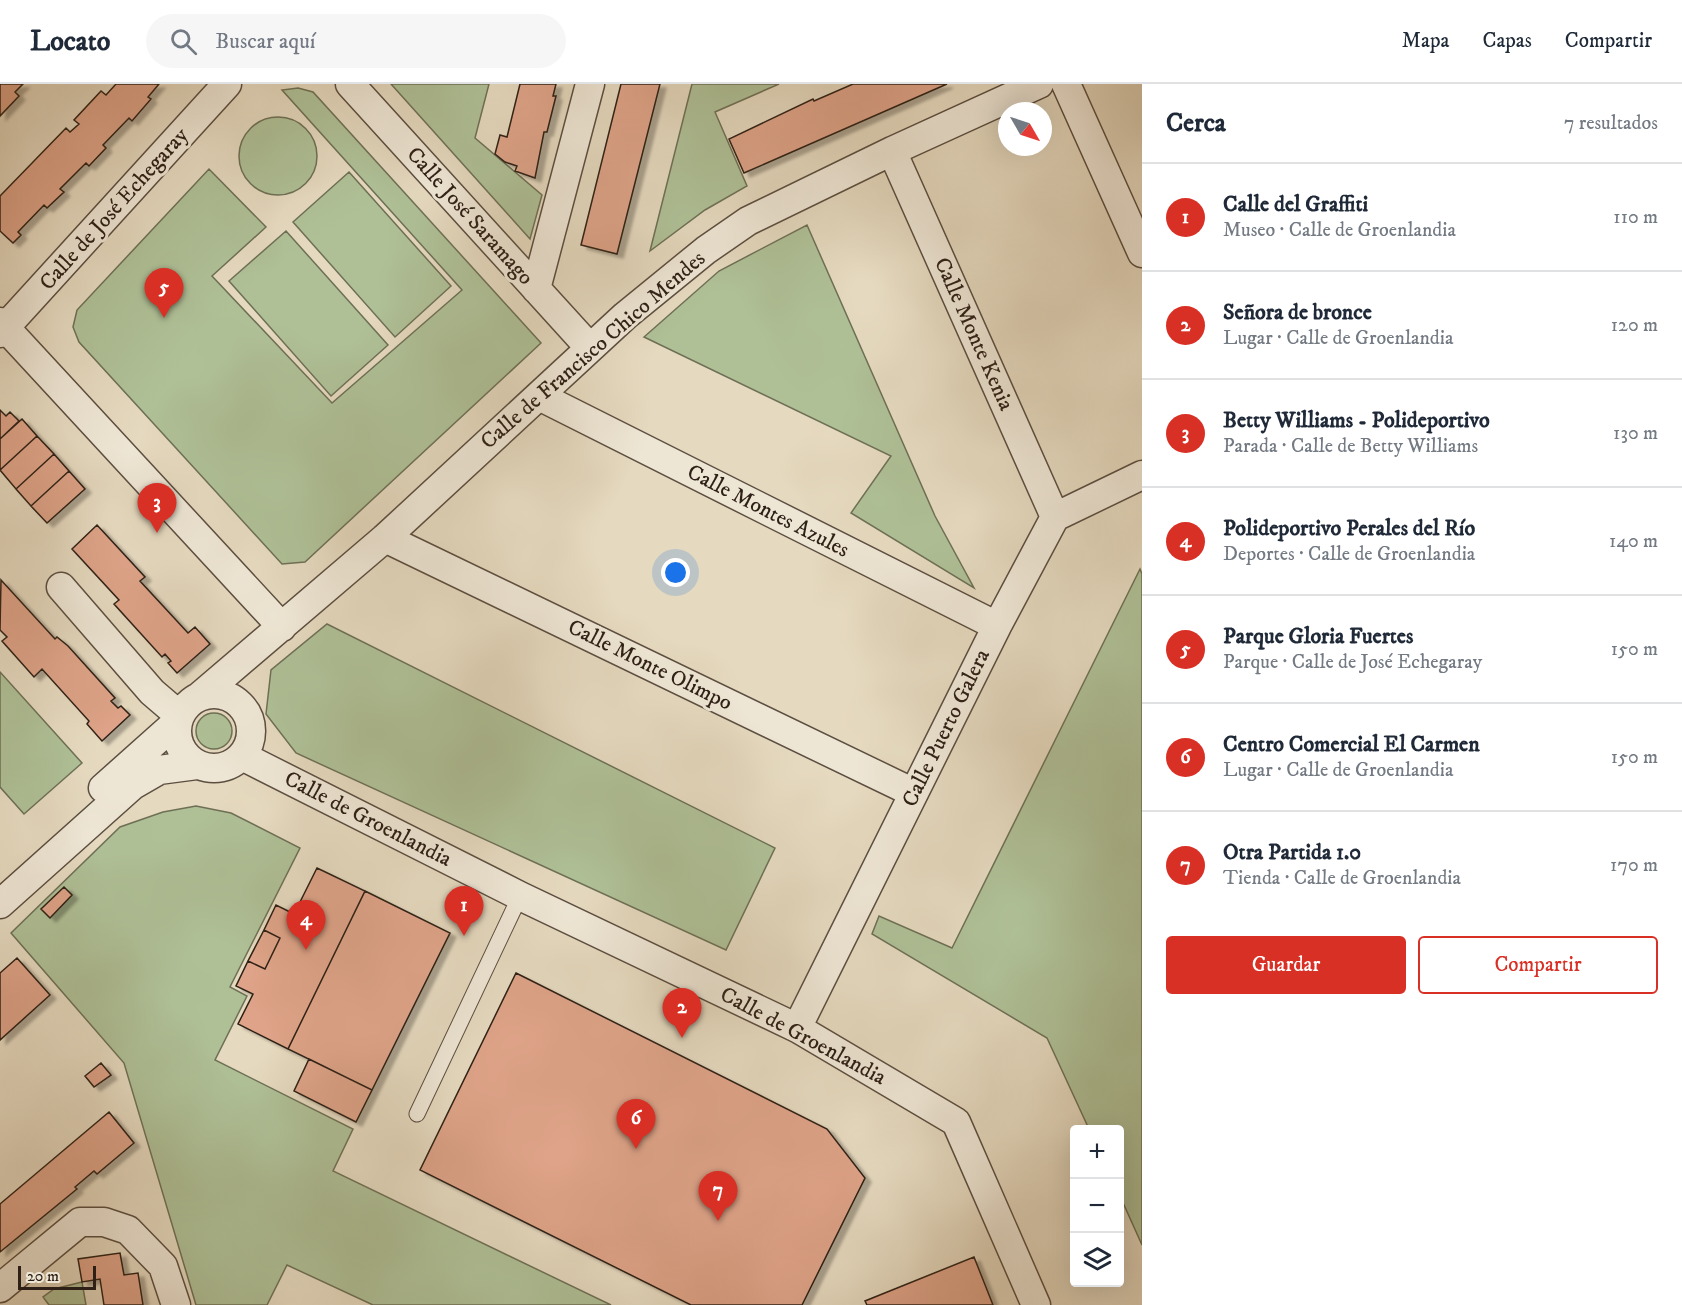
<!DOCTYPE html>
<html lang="es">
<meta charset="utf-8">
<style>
body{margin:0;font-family:"IM FELL DW Pica",serif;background:#f6f6f7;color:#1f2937}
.controls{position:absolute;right:18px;bottom:18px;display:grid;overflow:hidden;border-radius:6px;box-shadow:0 6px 24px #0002}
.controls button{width:54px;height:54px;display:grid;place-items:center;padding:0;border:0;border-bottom:2px solid #e0e1e3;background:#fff;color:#1f2937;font:30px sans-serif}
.compass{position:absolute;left:998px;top:18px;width:54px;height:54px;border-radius:50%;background:#fff;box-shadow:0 6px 24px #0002;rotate:129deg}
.scale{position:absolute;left:18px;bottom:15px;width:78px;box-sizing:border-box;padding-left:6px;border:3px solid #2e2016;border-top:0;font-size:16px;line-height:21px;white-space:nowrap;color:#2e2016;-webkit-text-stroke:4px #eee6d5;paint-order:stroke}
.you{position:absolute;left:676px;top:489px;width:21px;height:21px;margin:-15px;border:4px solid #fff;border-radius:50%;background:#1a73e8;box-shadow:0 0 0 9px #1a73e833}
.badge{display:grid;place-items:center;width:39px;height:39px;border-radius:50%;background:#d93025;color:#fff;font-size:20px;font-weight:700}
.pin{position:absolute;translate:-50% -50px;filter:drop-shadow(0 2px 3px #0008)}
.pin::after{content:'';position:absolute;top:32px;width:21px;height:18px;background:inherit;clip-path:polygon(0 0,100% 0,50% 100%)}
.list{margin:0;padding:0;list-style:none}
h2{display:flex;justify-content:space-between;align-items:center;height:78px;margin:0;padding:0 24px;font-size:26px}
h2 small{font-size:20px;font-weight:400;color:#747a83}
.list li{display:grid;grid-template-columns:39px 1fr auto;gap:18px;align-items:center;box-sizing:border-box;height:108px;padding:0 24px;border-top:2px solid #e0e1e3}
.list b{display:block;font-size:22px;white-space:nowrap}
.list p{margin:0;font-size:20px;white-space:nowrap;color:#747a83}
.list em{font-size:20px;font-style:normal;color:#747a83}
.actions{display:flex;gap:12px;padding:18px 24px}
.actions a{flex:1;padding:14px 0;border:2px solid #d93025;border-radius:6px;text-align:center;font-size:21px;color:#d93025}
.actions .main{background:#d93025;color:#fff}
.icon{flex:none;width:33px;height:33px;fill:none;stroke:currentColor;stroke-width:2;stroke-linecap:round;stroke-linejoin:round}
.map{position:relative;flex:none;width:1142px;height:1221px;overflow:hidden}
header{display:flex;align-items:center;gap:36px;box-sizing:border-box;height:84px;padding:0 30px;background:#fff;border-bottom:2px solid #e0e1e3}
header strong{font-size:28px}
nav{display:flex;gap:33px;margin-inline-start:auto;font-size:21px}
.search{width:420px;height:54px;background:#f6f6f7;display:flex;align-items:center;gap:15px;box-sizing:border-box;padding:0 21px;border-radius:33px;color:#747a83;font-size:22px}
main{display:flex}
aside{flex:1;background:#fff}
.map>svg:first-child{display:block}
</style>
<header>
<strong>Locato</strong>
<div class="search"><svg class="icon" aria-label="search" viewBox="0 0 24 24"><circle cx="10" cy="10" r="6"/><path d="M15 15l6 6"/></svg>Buscar aquí</div>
<nav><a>Mapa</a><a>Capas</a><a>Compartir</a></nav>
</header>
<main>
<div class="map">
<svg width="1142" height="1221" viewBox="0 0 1142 1221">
<defs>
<filter id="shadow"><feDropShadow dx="6" dy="4" stdDeviation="1.5" flood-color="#0004"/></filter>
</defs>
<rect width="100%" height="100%" fill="#e5d9bf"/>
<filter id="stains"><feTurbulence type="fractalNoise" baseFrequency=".00333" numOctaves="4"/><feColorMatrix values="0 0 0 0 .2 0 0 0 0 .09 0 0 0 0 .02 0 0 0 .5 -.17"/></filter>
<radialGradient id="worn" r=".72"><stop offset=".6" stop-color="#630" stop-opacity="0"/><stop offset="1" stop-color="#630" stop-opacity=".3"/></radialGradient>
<path fill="#afc097" stroke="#6e7056" stroke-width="1.5" d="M391,0H489L475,54L542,111L530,155Z
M692,0H779L715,28L747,102L705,126L650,167Z
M298,4L313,8L541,259L305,478L282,480L79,258L73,243L77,226L209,85L266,143L212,192L332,319L462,206L282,6Z
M239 72a39 39 0 1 1 78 0a39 39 0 1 1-78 0Z
M349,88L451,202L395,253L293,138Z
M807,141L935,432L974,504L851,429L891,372L644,253L719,187Z
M286,147L388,261L331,312L229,197Z
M1140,485L1142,490V1161L1120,1112V1046L1089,1045L1047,954L872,850L879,832L952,864Z
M327,540L775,764L726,866L296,669L266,630L271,586Z
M0,588L82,679L24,730L0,703Z
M196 647a18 18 0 1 1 36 0a18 18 0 1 1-36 0Z
M196,722L231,729L300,764L230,903L247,912L215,976L353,1045L333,1087L611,1221H373L287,1181L267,1221H196L124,979L11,849L120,743L163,728Z
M82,1198L86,1221H49L43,1213L54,1205Z"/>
<path fill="#dea388" stroke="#2e2016" stroke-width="1.5" filter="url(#shadow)" d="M0,0H23L15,8L19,12L0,32Z
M116,0H159L148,13L151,15L132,37L129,34L103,61L106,64L89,82L86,79L60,105L64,108L47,124L44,121L18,148L21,151L13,159L0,147V112L66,44L70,48L79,40L74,36L101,7L106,11Z
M520,0H556L553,12H556L547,48H544L535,94L515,87L517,82L505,78L495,70L500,51L507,53Z
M621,0H660L617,170L581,161Z
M853,0H947L744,89L729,55L813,15L814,17Z
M0,326L6,332L10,328L19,337L0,355Z
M22,335L37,352L0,386V355Z
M37,352L54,370L16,405L0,386Z
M54,370L69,387L31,422L16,405Z
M69,387L85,405L47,439L31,422Z
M97,441L145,493L140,497L188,549L195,543L210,560L177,589L168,579L171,577L165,570L162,573L114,520L119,516L72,465Z
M1,496L55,555L57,553L68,562L115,614L111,617L118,624L121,622L130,631L102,657L87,640L89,637L42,585L34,593L2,557L7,553L0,546Z
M317,784L365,807L288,965L238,940L253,910L236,902L248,877L265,885L280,854L264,846L276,821L294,830Z
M64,803L72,811L50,834L41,825Z
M365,807L450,849L372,1006L288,965Z
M264,846L280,854L265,885L248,877Z
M17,874L50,911L0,956V889Z
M516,889L827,1045L865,1094L802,1221H691L420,1086Z
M309,975L372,1006L356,1038L294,1007Z
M101,979L111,991L94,1003L85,992Z
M109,1028L134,1059L97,1090L94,1087L75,1103L77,1105L0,1168V1120Z
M120,1169L124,1191L138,1189L143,1221H104L100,1195L82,1198L78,1175Z
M974,1173L993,1221H867L865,1217Z"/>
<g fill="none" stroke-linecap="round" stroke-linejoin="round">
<defs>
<path id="lane" d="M417,1030L520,812"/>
<path id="street" d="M350,0L590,264
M1066,0L1142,169
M892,67L1055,433
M536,205L590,0
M0,238L282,543
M0,249L227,0
M539,312L997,542
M385,454L914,709
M61,503L152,608L180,632
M177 647a37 37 0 1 1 74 0a37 37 0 1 1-74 0Z
M200,612L385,454L625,232L706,166L748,137L892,67L1039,0
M242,672L520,812L797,944L956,1038L1036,1221
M103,704L177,638
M0,820L133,701L159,686L197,681
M797,944L997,542L1055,433L1142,391
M0,1204L80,1138H104L128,1146L163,1182L176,1221"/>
</defs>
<use href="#lane" stroke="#5c4e40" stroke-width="17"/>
<use href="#street" stroke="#5c4e40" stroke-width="31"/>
<use href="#lane" stroke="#eee6d5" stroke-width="15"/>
<use href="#street" stroke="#eee6d5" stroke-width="28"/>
</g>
<g text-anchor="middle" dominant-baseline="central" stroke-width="6" stroke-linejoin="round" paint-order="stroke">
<g font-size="22" fill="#2e2016" stroke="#eee6d5">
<text transform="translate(114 125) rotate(-48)">Calle de José Echegaray</text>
<text transform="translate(470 132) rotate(48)">Calle José Saramago</text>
<text transform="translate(974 250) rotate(66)">Calle Monte Kenia</text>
<text transform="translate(593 266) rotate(-41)">Calle de Francisco Chico Mendes</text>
<text transform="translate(768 427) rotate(27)">Calle Montes Azules</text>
<text transform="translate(650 581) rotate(26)">Calle Monte Olimpo</text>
<text transform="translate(946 644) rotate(-64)">Calle Puerto Galera</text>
<text transform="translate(368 735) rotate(27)">Calle de Groenlandia</text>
<text transform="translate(803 952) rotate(28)">Calle de Groenlandia</text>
</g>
</g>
<rect width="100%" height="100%" filter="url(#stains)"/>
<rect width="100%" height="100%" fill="url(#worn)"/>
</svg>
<div class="controls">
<button>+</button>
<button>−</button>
<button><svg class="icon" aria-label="layers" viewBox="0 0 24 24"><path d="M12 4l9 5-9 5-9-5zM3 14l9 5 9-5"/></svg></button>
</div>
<svg class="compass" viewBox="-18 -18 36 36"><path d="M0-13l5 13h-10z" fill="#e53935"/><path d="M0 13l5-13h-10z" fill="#747a83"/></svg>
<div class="scale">20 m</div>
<div class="you"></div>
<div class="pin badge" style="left:464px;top:852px">1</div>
<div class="pin badge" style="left:682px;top:954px">2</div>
<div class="pin badge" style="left:157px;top:449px">3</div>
<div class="pin badge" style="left:306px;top:866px">4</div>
<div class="pin badge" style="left:164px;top:234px">5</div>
<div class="pin badge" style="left:636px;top:1065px">6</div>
<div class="pin badge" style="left:718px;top:1137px">7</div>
</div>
<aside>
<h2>Cerca<small>7 resultados</small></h2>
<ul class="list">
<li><span class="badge">1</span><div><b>Calle del Graffiti</b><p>Museo · Calle de Groenlandia</p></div><em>110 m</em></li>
<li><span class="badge">2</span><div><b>Señora de bronce</b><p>Lugar · Calle de Groenlandia</p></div><em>120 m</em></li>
<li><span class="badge">3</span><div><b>Betty Williams - Polideportivo</b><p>Parada · Calle de Betty Williams</p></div><em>130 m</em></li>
<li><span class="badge">4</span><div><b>Polideportivo Perales del Río</b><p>Deportes · Calle de Groenlandia</p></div><em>140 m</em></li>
<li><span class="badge">5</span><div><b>Parque Gloria Fuertes</b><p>Parque · Calle de José Echegaray</p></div><em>150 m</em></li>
<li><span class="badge">6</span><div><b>Centro Comercial El Carmen</b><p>Lugar · Calle de Groenlandia</p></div><em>150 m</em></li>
<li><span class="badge">7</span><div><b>Otra Partida 1.0</b><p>Tienda · Calle de Groenlandia</p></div><em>170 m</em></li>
</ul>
<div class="actions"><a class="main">Guardar</a><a>Compartir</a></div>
</aside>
</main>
